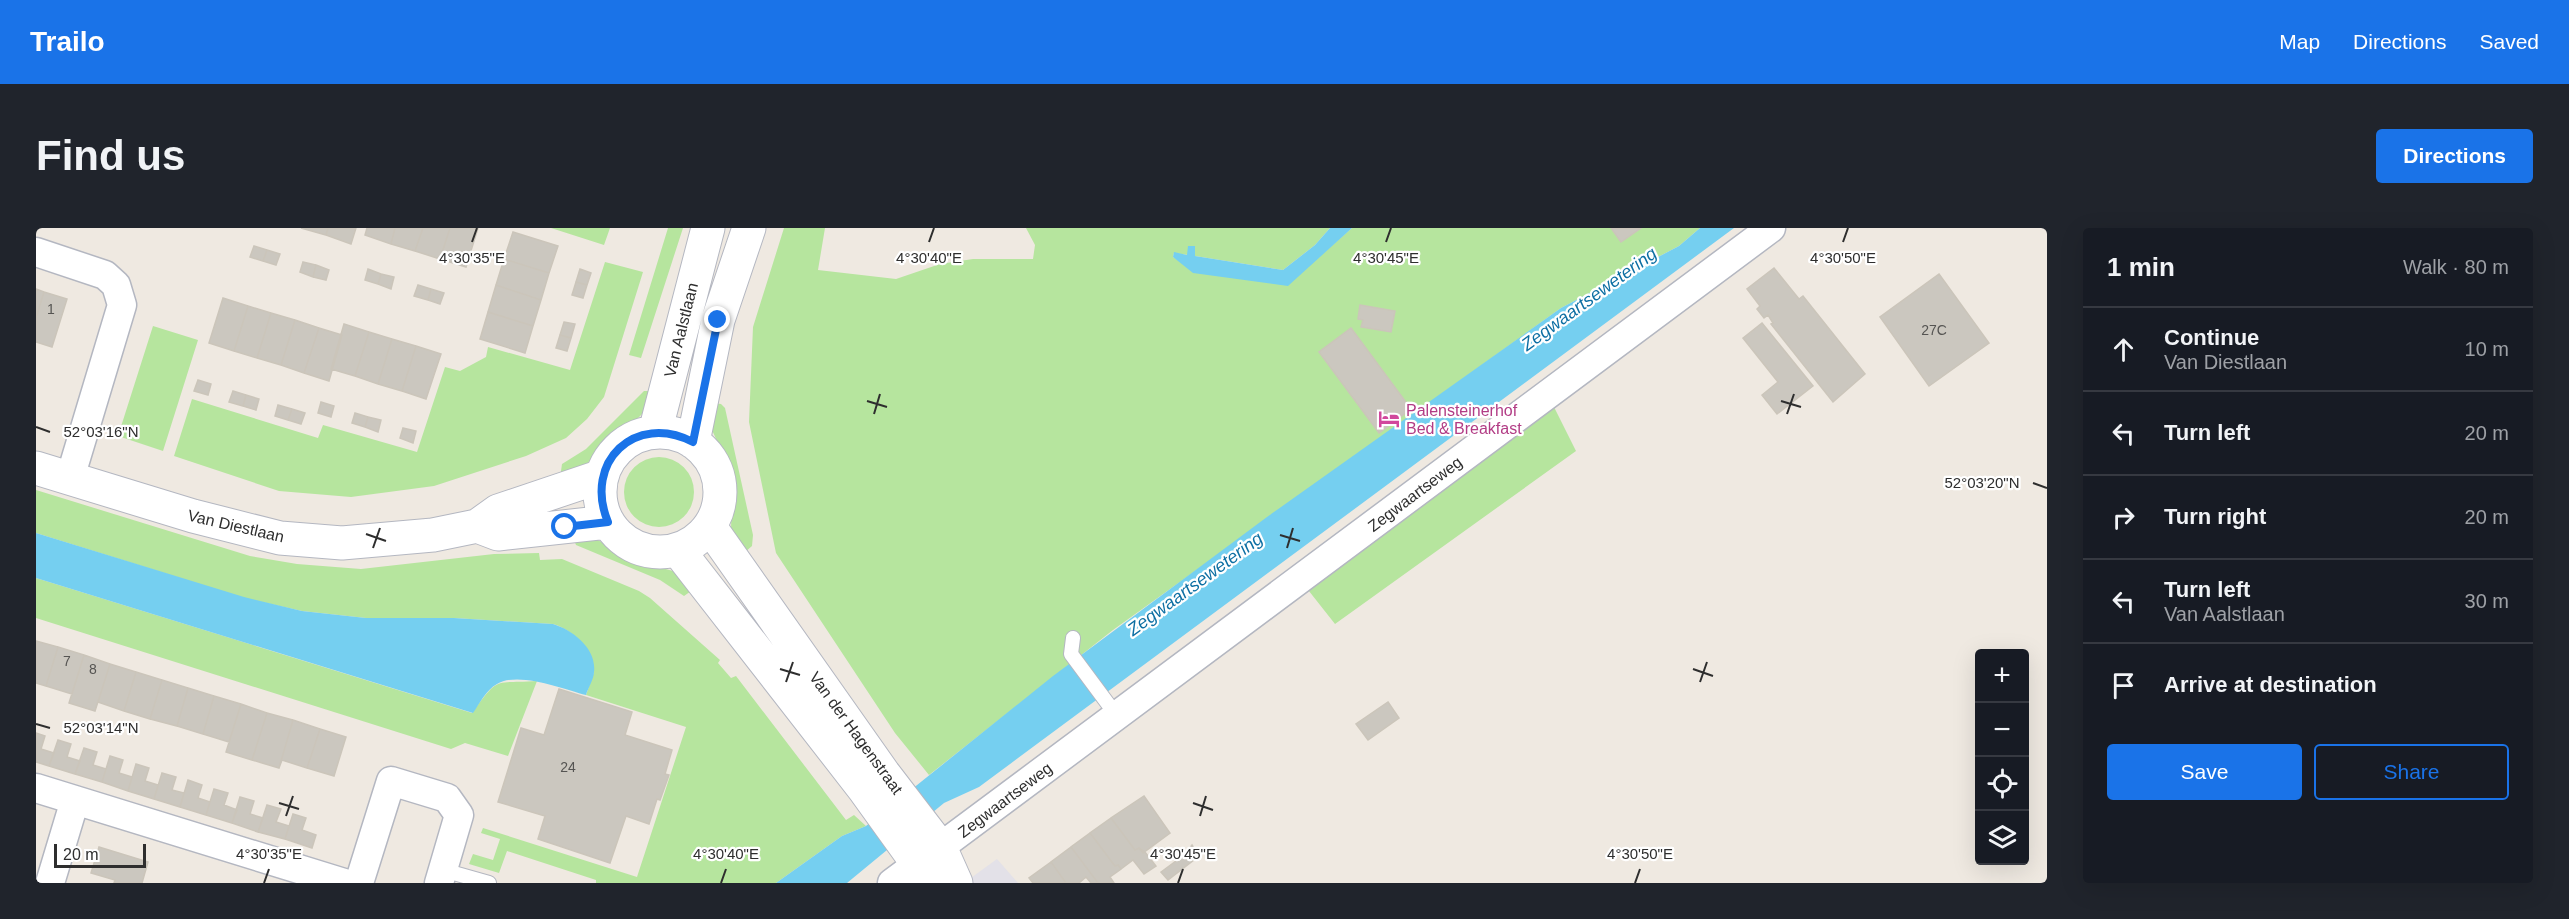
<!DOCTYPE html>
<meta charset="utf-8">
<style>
body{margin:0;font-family:Helvetica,sans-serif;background:#20242c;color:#f1f3f6}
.controls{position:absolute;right:18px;bottom:18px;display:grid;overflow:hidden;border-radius:6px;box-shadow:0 6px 24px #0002}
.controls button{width:54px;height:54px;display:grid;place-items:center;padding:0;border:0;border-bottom:2px solid #363941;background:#171b24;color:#f1f3f6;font:30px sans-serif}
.scale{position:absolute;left:18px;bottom:15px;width:92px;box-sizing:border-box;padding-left:6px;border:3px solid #2e2e2e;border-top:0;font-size:16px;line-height:21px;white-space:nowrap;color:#2e2e2e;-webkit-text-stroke:4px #fff;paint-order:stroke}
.stop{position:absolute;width:18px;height:18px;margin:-14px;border:4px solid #1a73e8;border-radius:50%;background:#fff}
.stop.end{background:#1a73e8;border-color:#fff;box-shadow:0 2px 6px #0008}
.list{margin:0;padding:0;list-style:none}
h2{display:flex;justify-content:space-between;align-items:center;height:78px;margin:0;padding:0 24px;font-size:26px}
h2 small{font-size:20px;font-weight:400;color:#9ea1a6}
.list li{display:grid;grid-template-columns:39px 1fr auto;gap:18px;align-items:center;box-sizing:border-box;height:84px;padding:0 24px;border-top:2px solid #363941}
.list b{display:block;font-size:22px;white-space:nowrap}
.list p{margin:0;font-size:20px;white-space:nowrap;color:#9ea1a6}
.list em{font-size:20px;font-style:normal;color:#9ea1a6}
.actions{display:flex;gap:12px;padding:18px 24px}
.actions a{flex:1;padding:14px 0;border:2px solid #1a73e8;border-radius:6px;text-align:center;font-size:21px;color:#1a73e8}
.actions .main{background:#1a73e8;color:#fff}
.icon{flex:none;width:33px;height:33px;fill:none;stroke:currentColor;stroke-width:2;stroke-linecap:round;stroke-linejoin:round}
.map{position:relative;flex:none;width:2011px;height:655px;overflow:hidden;border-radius:6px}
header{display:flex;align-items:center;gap:36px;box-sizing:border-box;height:84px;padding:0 30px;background:#1a73e8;color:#fff}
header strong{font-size:28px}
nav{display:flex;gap:33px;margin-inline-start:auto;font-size:21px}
.intro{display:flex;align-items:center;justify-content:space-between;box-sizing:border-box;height:144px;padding:0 36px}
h1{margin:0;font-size:42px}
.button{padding:15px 27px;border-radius:6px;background:#1a73e8;color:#fff;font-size:21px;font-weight:700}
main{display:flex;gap:36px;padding:0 36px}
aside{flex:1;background:#171b24;border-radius:6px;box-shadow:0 6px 24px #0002}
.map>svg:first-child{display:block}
</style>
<header>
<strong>Trailo</strong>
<nav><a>Map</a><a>Directions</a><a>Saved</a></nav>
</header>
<div class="intro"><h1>Find us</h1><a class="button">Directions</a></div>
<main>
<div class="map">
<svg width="2011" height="655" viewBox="0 0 2011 655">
<rect width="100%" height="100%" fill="#efe9e1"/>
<path fill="#e3e1e8" d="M961,631L982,655H928Z"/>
<path fill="#b6e59e" d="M515,0H574L568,17Z
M632,0H647L605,130L593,127Z
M748,0H789L782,42L860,51L904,36L937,31H997L999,17L990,0H1294L1279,17L1247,42L1159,28V18L1152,27L1138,25L1137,29L1142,32L1262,47L1316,0H1664L1643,18L1525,80L1077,402L893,547L859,505L740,325L713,194L717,99Z
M569,34L607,44L568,169L551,191L530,210L490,228L398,258L315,269L243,263L138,228L156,171L282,210L287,197L381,224L409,139L424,143L450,129L452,119L534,142Z
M117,98L162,112L127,223L82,208Z
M608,163H616L608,184L602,190L579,206L546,241L524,250L526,236L550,221Z
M678,175L685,176L689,180L717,307L716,318L708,325L695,304L696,246L676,202Z
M1516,175L1540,223L1299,396L1269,358Z
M588 264a35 35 0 1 1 70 0a35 35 0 1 1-70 0Z
M0,262L214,328L261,336L325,341L458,326L503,325L504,332L526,331L603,363L614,370L684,432L682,435L695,450L700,448L810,592L818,587L830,598L806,608L740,655H560V652L471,623L463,645L433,636L437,626L457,632L464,611L445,605L447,600L601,649L650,499L550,467L558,444C549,421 543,404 517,396L418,390H330L266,383L208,370L0,305Z
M560,311L597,332L637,343L658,361L648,368L624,352L540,317L538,312Z
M0,350L436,485C464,447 457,456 501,453L472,528L429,515L415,521L0,390Z"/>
<path fill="#75cff0" d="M1294,0H1316L1252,58L1157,45L1137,29L1138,24L1151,27L1152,18H1159V28L1247,42L1279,17Z
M1664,0H1698L943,559L908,575L811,655H740L806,608L830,598L1017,448L1231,289L1525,80L1643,18Z
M0,305L208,369L266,383L330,390H418L517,396C537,402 561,421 558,444C558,451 552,460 550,467C528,461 482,443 461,456C450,462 444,475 437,485L0,350Z"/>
<path fill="#cbc7bf" stroke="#cbc5ba" stroke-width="1.5" d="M265,0H292L290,7Z
M292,0H320L315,16L290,7Z
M331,0H359L355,16L329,7Z
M359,0H387L379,23L355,16Z
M387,0H414L404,31L379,23Z
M414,0H442L430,39L404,31Z
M1575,0H1605L1585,14Z
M477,4L522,18L513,45L468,31Z
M218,18L231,22L227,33L214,29Z
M231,22L244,26L240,37L227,33Z
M468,31L513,45L505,72L460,57Z
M267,34L280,37L277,49L264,44Z
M280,37L293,42L290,52L277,49Z
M1738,40L1763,71L1767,68L1829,146L1797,174L1735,96L1737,95L1732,87L1728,90L1721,81L1724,78L1711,61Z
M332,41L345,46L342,56L329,52Z
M544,41L555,45L551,57L540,54Z
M345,46L358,49L355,61L342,56Z
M1903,46L1953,115L1893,158L1844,89Z
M540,54L551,57L547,70L536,67Z
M382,57L395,61L392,72L378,68Z
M460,57L505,72L497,98L452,84Z
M0,61L8,64L0,90Z
M395,61L408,65L404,76L392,72Z
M8,64L31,71L16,119L0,114V90Z
M187,70L212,78L198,123L173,115Z
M1324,77L1359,83L1355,104L1325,99L1327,92L1322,91Z
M212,78L235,85L221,130L198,123Z
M452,84L497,98L489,125L444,111Z
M235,85L259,92L245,137L221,130Z
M259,92L283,100L268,145L245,137Z
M528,94L539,96L535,110L524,107Z
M1726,95L1777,158L1741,186L1726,167L1742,154L1707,110Z
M1726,95L1777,158L1741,186L1726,167L1742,154L1707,110Z
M308,96L333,104L319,148L295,141Z
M283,100L306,107L293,153L268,145Z
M1315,100L1375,181L1343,205L1283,124Z
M333,104L356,111L342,156L319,148Z
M524,107L535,110L531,123L520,120Z
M356,111L380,118L366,163L342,156Z
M380,118L405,126L390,171L366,163Z
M162,152L175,156L172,167L158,163Z
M197,163L210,167L207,178L193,174Z
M210,167L223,171L220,182L207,178Z
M285,174L298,178L295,189L282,185Z
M242,177L256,181L252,192L239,188Z
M256,181L269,185L265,196L252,192Z
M319,185L332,189L329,199L316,195Z
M332,189L345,192L342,204L329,199Z
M367,200L380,203L377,215L364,210Z
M0,413L22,419L10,458L0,455Z
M22,419L48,427L36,466L10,458Z
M48,427L74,436L59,483L33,475Z
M74,436L100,444L88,483L62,474Z
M100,444L126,452L114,491L88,483Z
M126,452L152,460L141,498L114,491Z
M152,460L178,468L167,506L141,498Z
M523,461L596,484L589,507L636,522L629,546L633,547L624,572L621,571L613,596L590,588L574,635L502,611L509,588L462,574L485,500L508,507Z
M178,468L205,476L193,514L167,506Z
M1352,474L1363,490L1332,512L1320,496Z
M205,476L231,485L216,532L190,524Z
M231,485L257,492L243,540L216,532Z
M257,492L284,501L271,540L246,532L243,540Z
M284,501L310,509L298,548L271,540Z
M0,505L9,508L5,521L18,525L13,538L0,534Z
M22,512L35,516L31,529L44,533L39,546L13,538Z
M48,520L61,524L57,537L70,541L66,554L39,546Z
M74,528L87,532L83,545L96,549L92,563L66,554Z
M100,536L113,540L109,553L122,557L118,571L92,563Z
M126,545L140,549L136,562L148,565L144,579L118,571Z
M152,552L166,557L162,570L174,574L170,587L144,579Z
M178,561L192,565L188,577L201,582L196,595L170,587Z
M1108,568L1134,605L1107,625L1103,620L1099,622L1075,590Z
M204,569L218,573L214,586L227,590L222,604L196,595Z
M231,577L245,581L240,594L253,598L249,611L222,604Z
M257,586L270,590L266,602L280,607L276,620L249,611Z
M1075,590L1099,622L1103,620L1109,624L1120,638L1108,646L1097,632L1085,641L1082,637L1079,638L1054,605Z
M1054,605L1079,638L1082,637L1085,641L1074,649L1078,655H1062L1035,619Z
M1156,617L1163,628L1132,652L1125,644L1148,627Z
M63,619L112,634L106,655H78L79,652L55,645Z
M1035,619L1062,655H1055L1050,649L1043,655H1030L1015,634Z
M1015,634L1030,655H997L993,650Z"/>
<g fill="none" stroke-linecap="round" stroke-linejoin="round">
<defs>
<path id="lane" d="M1037,410L1035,426L1081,488
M407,642L453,655"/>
<path id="street" d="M0,24L69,47L80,57L86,77L34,250
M0,560L308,655
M14,655L39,572
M323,655L355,553L411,570L423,587L403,655
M856,655L1735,0"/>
<path id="secondary" d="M564 264a60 60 0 1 1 120 0a60 60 0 1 1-120 0Z
M619,204L672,0
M657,214L682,92L713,0
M0,240L157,288L244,310L306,315L397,307L441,298L462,283L566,248
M441,298L462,306L572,294
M674,299L848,546L904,619L920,655
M642,322L828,561L882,636L905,655"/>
</defs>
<use href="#lane" stroke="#b4b7c1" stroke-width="16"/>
<use href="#street" stroke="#b4b7c1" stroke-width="31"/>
<use href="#secondary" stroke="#b4b7c1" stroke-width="35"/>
<use href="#lane" stroke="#fff" stroke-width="14"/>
<use href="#street" stroke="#fff" stroke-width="28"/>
<use href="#secondary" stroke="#fff" stroke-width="33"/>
</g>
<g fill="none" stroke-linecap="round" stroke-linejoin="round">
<path stroke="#1a73e8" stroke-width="8" d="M529,299L572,294C547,234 599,184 657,214L682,92"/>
</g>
<path fill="none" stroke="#2e2e2e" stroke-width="2" d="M436,14L441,0M893,14L898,0M1350,14L1355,0M1807,14L1812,0M831,173L851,179M1745,173L1765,179M838,186L844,166M1751,186L1758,166M0,199L14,204M1997,255L2011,260M330,306L350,313M1244,307L1264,313M337,320L344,300M1251,320L1257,300M744,441L764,447M1657,441L1677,448M750,454L757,434M1664,454L1671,434M0,496L14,500M243,575L263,581M1157,575L1177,582M250,588L257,568M1164,588L1170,568M228,655L233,641M685,655L690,641M1142,655L1147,641M1599,655L1604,641"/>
<defs>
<symbol id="hotel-bare" viewBox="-9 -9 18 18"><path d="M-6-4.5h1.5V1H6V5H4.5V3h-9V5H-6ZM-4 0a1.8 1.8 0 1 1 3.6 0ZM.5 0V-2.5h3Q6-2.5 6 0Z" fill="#d1479c" stroke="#fff" stroke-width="2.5" paint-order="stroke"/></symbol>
</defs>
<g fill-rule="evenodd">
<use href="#hotel-bare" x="1338" y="176" width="30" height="30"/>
</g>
<g text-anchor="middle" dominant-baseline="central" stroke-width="4.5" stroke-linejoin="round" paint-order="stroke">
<g font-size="14" fill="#555452">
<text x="15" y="81">1</text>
<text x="1898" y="102">27C</text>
<text x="31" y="433">7</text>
<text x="57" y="441">8</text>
<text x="532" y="539">24</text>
</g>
<g font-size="16" fill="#2e2e2e" stroke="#fff">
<text transform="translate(645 102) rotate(-76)">Van Aalstlaan</text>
<text transform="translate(1379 266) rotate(-37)">Zegwaartseweg</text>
<text transform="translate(200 298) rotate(13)">Van Diestlaan</text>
<text transform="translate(820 505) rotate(54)">Van der Hagenstraat</text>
<text transform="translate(969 572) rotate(-37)">Zegwaartseweg</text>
</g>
<g font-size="16" fill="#b23c85" stroke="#fff" text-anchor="start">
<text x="1370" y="182">Palensteinerhof<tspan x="1370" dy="18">Bed &amp; Breakfast</tspan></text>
</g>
<g font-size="18" font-style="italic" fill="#0d6fa3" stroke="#fff">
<text transform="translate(1553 71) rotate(-36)">Zegwaartsewetering</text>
<text transform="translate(1159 356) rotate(-36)">Zegwaartsewetering</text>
</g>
</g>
<g font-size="15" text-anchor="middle" fill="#2e2e2e" stroke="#fff" stroke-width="4.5" stroke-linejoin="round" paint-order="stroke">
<text x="436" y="35">4°30'35"E</text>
<text x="893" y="35">4°30'40"E</text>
<text x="1350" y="35">4°30'45"E</text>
<text x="1807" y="35">4°30'50"E</text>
<text x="65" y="209">52°03'16"N</text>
<text x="1946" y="260">52°03'20"N</text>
<text x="65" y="505">52°03'14"N</text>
<text x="233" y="631">4°30'35"E</text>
<text x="690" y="631">4°30'40"E</text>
<text x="1147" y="631">4°30'45"E</text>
<text x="1604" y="631">4°30'50"E</text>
</g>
</svg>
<div class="controls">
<button>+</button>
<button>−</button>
<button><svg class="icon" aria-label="locate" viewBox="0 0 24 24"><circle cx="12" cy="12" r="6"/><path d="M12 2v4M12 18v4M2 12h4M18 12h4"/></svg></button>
<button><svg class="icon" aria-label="layers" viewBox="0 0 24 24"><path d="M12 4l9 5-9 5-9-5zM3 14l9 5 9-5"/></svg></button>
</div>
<div class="scale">20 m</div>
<div class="stop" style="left:529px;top:299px"></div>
<div class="stop end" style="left:682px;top:92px"></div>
</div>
<aside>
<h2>1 min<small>Walk · 80 m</small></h2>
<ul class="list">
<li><svg class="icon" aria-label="ahead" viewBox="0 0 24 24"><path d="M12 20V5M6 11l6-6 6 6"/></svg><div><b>Continue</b><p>Van Diestlaan</p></div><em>10 m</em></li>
<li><svg class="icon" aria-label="left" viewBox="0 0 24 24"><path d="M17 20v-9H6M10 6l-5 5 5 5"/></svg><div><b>Turn left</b></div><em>20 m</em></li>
<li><svg class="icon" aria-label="right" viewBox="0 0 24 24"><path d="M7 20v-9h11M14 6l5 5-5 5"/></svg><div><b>Turn right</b></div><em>20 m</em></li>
<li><svg class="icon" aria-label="left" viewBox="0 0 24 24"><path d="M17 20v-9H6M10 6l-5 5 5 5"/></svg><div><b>Turn left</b><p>Van Aalstlaan</p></div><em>30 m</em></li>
<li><svg class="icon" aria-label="arrive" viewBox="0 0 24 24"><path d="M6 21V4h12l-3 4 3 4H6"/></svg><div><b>Arrive at destination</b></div></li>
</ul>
<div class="actions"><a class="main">Save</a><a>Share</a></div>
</aside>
</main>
